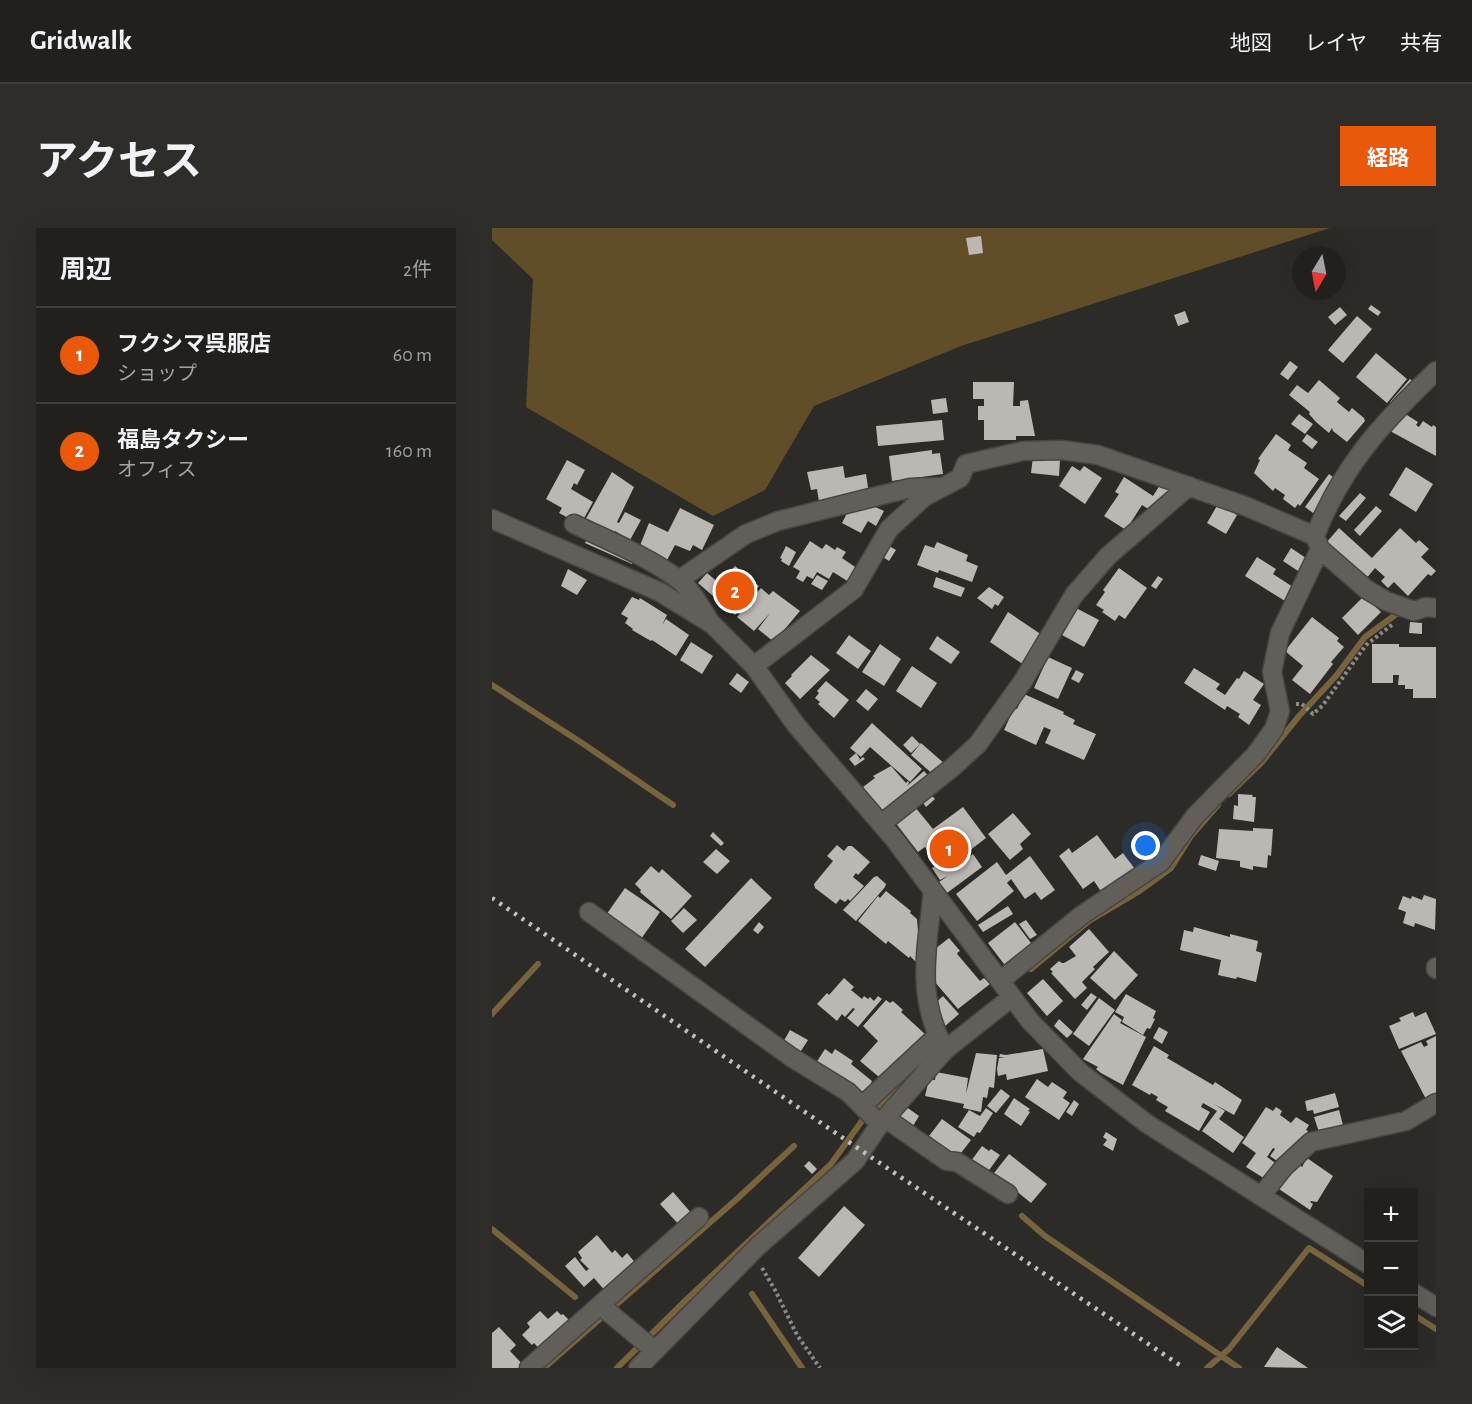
<!DOCTYPE html>
<html lang="ja">
<meta charset="utf-8">
<style>
body{margin:0;font-family:"Alegreya Sans","Noto Sans JP",sans-serif;background:#2e2d2a;color:#f1f3f6}
.controls{position:absolute;right:18px;bottom:18px;display:grid;overflow:hidden;border-radius:0px;box-shadow:0 6px 24px #0002}
.controls button{width:54px;height:54px;display:grid;place-items:center;padding:0;border:0;border-bottom:2px solid #3f3e3b;background:#22201d;color:#f1f3f6;font:30px sans-serif}
.compass{position:absolute;left:800px;top:18px;width:54px;height:54px;border-radius:50%;background:#22201d;box-shadow:0 6px 24px #0002;rotate:190deg}
.you{position:absolute;left:654px;top:618px;width:21px;height:21px;margin:-15px;border:4px solid #fff;border-radius:50%;background:#1a73e8;box-shadow:0 0 0 9px #1a73e833}
.badge{display:grid;place-items:center;width:39px;height:39px;border-radius:50%;background:#ea580c;color:#fff;font-size:20px;font-weight:700}
.pin{position:absolute;translate:-50% -50%;border:3px solid #fff;box-shadow:0 2px 6px #0006}
.list{margin:0;padding:0;list-style:none}
h2{display:flex;justify-content:space-between;align-items:center;height:78px;margin:0;padding:0 24px;font-size:26px}
h2 small{font-size:20px;font-weight:400;color:#a2a3a4}
.list li{display:grid;grid-template-columns:39px 1fr auto;gap:18px;align-items:center;box-sizing:border-box;height:96px;padding:0 24px;border-top:2px solid #3f3e3b}
.list b{display:block;font-size:22px;white-space:nowrap}
.list p{margin:0;font-size:20px;white-space:nowrap;color:#a2a3a4}
.list em{font-size:20px;font-style:normal;color:#a2a3a4}
.icon{flex:none;width:33px;height:33px;fill:none;stroke:currentColor;stroke-width:2;stroke-linecap:round;stroke-linejoin:round}
.map{position:relative;flex:none;width:944px;height:1140px;overflow:hidden;border-radius:0px}
header{display:flex;align-items:center;gap:36px;box-sizing:border-box;height:84px;padding:0 30px;background:#22201d;border-bottom:2px solid #3f3e3b}
header strong{font-size:28px}
nav{display:flex;gap:33px;margin-inline-start:auto;font-size:21px}
.intro{display:flex;align-items:center;justify-content:space-between;box-sizing:border-box;height:144px;padding:0 36px}
h1{margin:0;font-size:42px}
.button{padding:15px 27px;border-radius:0px;background:#ea580c;color:#fff;font-size:21px;font-weight:700}
main{display:flex;gap:36px;padding:0 36px}
aside{flex:1;background:#22201d;border-radius:0px;box-shadow:0 6px 24px #0002}
.map>svg:first-child{display:block}
</style>
<header>
<strong>Gridwalk</strong>
<nav><a>地図</a><a>レイヤ</a><a>共有</a></nav>
</header>
<div class="intro"><h1>アクセス</h1><a class="button">経路</a></div>
<main>
<aside>
<h2>周辺<small>2件</small></h2>
<ul class="list">
<li><span class="badge">1</span><div><b>フクシマ呉服店</b><p>ショップ</p></div><em>60 m</em></li>
<li><span class="badge">2</span><div><b>福島タクシー</b><p>オフィス</p></div><em>160 m</em></li>
</ul>
</aside>
<div class="map">
<svg width="944" height="1140" viewBox="0 0 944 1140">
<rect width="100%" height="100%" fill="#2d2b27"/>
<path fill="#614e29" d="M0,0H838L469,118L322,178L273,262L221,288L34,179L41,51L0,12Z"/>
<g fill="none" stroke-linecap="round" stroke-linejoin="round">
<path stroke="#77633e" stroke-width="6" d="M0,457L90,515L181,577
M737,566L770,534L807,488L844,448L873,409L910,382
M539,741L597,693L646,664L679,640L699,608L726,577
M0,786L46,736
M530,988L553,1008L747,1140
M0,1001L83,1069
M260,1066L310,1140
M922,1087L944,1101
M52,1140L246,970L302,918
M125,1140L194,1072L339,936L372,890L386,881L426,840
M715,1140L737,1121L817,1020L876,1058"/>
</g>
<path fill="#bbb8b4" d="M489,8L491,25L477,27L474,10Z
M879,77L889,84L886,88L876,81Z
M848,79L855,87L843,97L836,89Z
M693,83L697,94L686,98L682,87Z
M865,88L880,101L851,135L836,122Z
M884,125L915,151L895,175L864,149Z
M798,133L806,139L796,152L788,146Z
M918,151L923,155L902,177L898,174Z
M827,152L848,170L845,174L857,184L860,180L872,190L873,193L855,214L841,203L840,200L837,205L824,194L817,186L818,184L797,167L805,157L816,165Z
M481,154H522L521,178H528V173L536,172L543,208H524V212H492V192H486V178H492V171H481Z
M454,170L456,184L441,186L439,172Z
M910,184L926,194L924,197L927,199L931,193L940,199L941,197L944,199V228L898,203Z
M807,186L821,196L813,206L799,196Z
M450,192L452,212L386,218L384,198Z
M784,206L799,217L796,222L815,235L812,240L827,251L808,278L806,276L803,280L791,271L793,267L783,260L781,263L762,245L768,232L766,231Z
M815,206L826,214L820,221L810,213Z
M440,222V226L448,225L451,246L400,253L397,228Z
M541,229L568,232L567,248L539,245Z
M75,232L93,242L85,257L82,255L79,261L101,274L91,292L82,293L67,285L70,280L54,271Z
M351,238L353,250L374,246L377,266L327,274L325,261L319,262L315,244Z
M580,238L588,243L592,238L610,250L593,276L567,258Z
M914,239L941,256L924,284L897,267Z
M120,244L142,259L125,294L127,295L133,284L149,292L138,312L123,303L119,309L92,294Z
M837,246L845,252L821,285L813,279Z
M632,249L661,268L668,257L678,263L664,286L650,277L634,302L612,288L627,266L623,264Z
M868,265L874,270L854,293L847,288Z
M726,276L745,287L734,306L715,295Z
M379,277L392,283L384,298L376,293L369,305L350,295L357,281Z
M884,278L890,283L868,308L862,302Z
M188,280L222,297L210,322L201,317L198,323L183,317L173,336L147,320L157,295L176,304Z
M847,300L880,330L908,300L924,315L927,312L937,321L929,329L944,343L939,348L936,346L916,368L902,354L896,360L889,353L893,349L883,340L873,352L834,315Z
M96,309L143,329L140,336L93,315Z
M318,313L330,321L334,316L343,322L345,319L354,324L350,330L366,341L357,354L341,344L337,351L325,344L321,351L315,348L311,354L304,350L308,343L301,339Z
M445,314L476,327L474,333L486,338L480,354L447,342L446,345L425,337L433,317L442,320Z
M294,318L304,324L297,338L289,333L290,331L288,330Z
M397,318L404,322L397,333L391,329Z
M799,320L814,330L806,343L791,333Z
M765,329L784,341L781,346L801,359L793,373L753,348Z
M243,338L267,358L243,387L206,355L215,345L228,356Z
M627,340L655,360L633,391L627,387L623,393L610,384L612,382L604,377L613,364L611,362Z
M76,341L95,352L85,367L69,358Z
M325,347L336,353L330,362L319,356Z
M666,348L671,351L664,361L659,358Z
M444,349L473,360L469,369L441,359Z
M497,359L512,369L506,378L503,376L500,381L485,370Z
M269,360L277,367L281,363L308,383L282,414L266,401L278,385L262,403L245,389Z
M872,368L889,384L866,407L850,390Z
M140,369L147,372L148,370L175,387L170,397L174,391L197,407L184,428L160,412L159,413L140,402L141,401L133,395L136,390L129,386Z
M584,380L607,392L592,419L570,407Z
M516,384L553,409L535,439L498,414Z
M820,389L847,410L845,413L852,419L839,434L841,436L818,466L800,452L811,438L793,423Z
M918,394L930,395V406L917,405Z
M357,407L379,423L366,441L344,425Z
M445,408L468,424L459,436L437,421Z
M199,414L221,428L210,446L188,432Z
M388,416L409,431L392,458L370,444Z
M880,416H907V419H944V470H921V461H913V457H906L907,447H901V455H880Z
M319,427L338,442L308,471L293,455L300,448L299,447Z
M556,429L580,440L566,471L542,460Z
M420,438L445,455L429,480L404,463Z
M702,440L728,456L724,461L733,467L745,450L747,451L752,443L772,456L761,472L769,477L757,497L746,489L748,486L735,478L733,482L692,455Z
M584,442L592,446L587,455L579,451Z
M245,445L257,454L249,465L237,456Z
M334,453L357,472L342,490L326,476L328,474L323,470L327,465L325,463Z
M374,461L386,471L376,483L364,473Z
M532,466L572,484L571,486L583,492L581,496L604,506L592,532L553,515L559,502L552,499L544,517L512,502L522,480L525,481Z
M380,495L430,541L418,554L378,519L369,529L358,520Z
M420,508L428,516L419,525L411,517Z
M429,515L454,537L444,549L419,527Z
M364,525L368,531L365,534L371,529L373,531L363,538L357,531Z
M399,538L414,555L416,553L417,555L415,558L432,543L441,553L395,589L371,559L383,550L381,548Z
M437,565L443,571L434,579L429,572Z
M746,566L761,567L760,569H764L762,594L741,591L742,577L746,578Z
M423,579L441,601L471,579L494,610L464,633L467,637L481,626L490,639L455,665L447,654L456,648L448,652L440,640L446,636L433,619L426,624L403,594Z
M521,585L539,606L528,616L531,621L518,632L496,606Z
M761,600L781,601L779,628L776,627L775,640L761,638V642L748,639V633L724,630L727,601L761,603Z
M221,604L232,615L229,618L218,608Z
M605,607L623,631L631,625L643,641L610,665L602,653L591,661L567,628L577,620L580,625Z
M345,617L352,623L356,618H360L378,634L366,647L364,645L361,649L372,658L358,673L356,671L353,674L348,671L344,676L323,660L322,656L341,633L335,628Z
M224,621L238,633L225,646L211,634Z
M709,627L727,633L724,643L706,637Z
M538,628L563,662L549,672L543,664L533,671L519,651L515,655L522,663L485,693L464,666L505,634L514,647Z
M159,638L167,645L170,641L200,668L179,691L148,664L149,662L143,656Z
M385,648L394,656L393,659L364,693L351,682L382,649Z
M259,650L280,670L213,739L193,721Z
M133,660L168,684L149,711L114,687Z
M394,663L419,683L418,685L425,691L428,729L424,734L418,728L417,730L396,713L394,716L366,693L386,668L388,670Z
M932,667L944,671L943,702L923,695L922,699L911,695L914,684L906,681L911,668L919,671L920,668L930,672Z
M516,678L521,686L491,704L486,697Z
M192,680L205,692L191,705L179,693Z
M534,692L545,707L538,711L527,696Z
M267,694L272,699L266,706L261,702Z
M523,694L542,719L515,740L496,715Z
M702,699L738,709V706L766,713L764,723L770,725L764,754L745,749L744,751L726,747L729,732L688,722L692,702L701,704Z
M597,701L617,724L601,739L603,741L590,754L595,760L583,771L559,745L561,744L558,741L567,733L570,735H572L584,728L577,719Z
M457,710L468,723L465,725L466,727L488,753L492,750L498,756L466,781L436,746L443,740L434,728Z
M622,723L646,747L623,772L598,750Z
M352,750L362,759L359,762L370,771L372,768L376,771L378,769L382,773L386,768L390,771L366,799L355,790L363,781L361,780L353,789L350,786L345,793L325,776L335,765L337,767Z
M551,751L571,773L555,788L535,765Z
M599,765L605,769L595,782L589,777Z
M634,766L664,783L661,790L663,791L658,801L655,800L651,807L630,794L632,789L623,784Z
M451,768L467,786L452,799L440,778Z
M607,770L623,782L597,818L581,806Z
M394,772L398,775L401,773L411,782L409,784L434,807L396,848L392,844L387,849L368,833L386,813L371,798Z
M921,784L923,789L934,784L944,806L907,821L897,798L909,793L907,790Z
M622,786L630,792L628,795L654,809L631,857L609,845L604,841L606,839L591,831Z
M567,791L581,804L575,810L562,798Z
M667,799L676,804L670,816L661,810Z
M298,802L316,812L307,826L290,816Z
M944,808V873L937,877L909,823L929,814L932,819L936,817L934,813Z
M662,818L677,827L675,830L721,857L723,854L750,872L742,887L722,876L733,883L727,891L752,909L741,925L710,903L725,883L711,875L709,879L718,884L707,903L673,883L676,879L664,872L666,869L659,865L658,867L640,857Z
M333,821L340,826L343,821L361,833L359,836L380,853L379,855L382,857L373,870L324,835Z
M551,821L556,843L515,852L514,846L506,848L505,841L507,830H513L507,829L508,826L514,827Z
M484,825L505,827L502,860L497,859L495,870L491,869L489,884L471,880L472,876L433,868L437,851L443,852L444,844L476,850L474,866Z
M545,851L556,859L560,854L575,864L571,870L578,875L567,892L533,869Z
M509,861L518,868L504,885L495,878Z
M843,865L847,879L822,886L821,882L815,883L813,873Z
M522,870L538,881L536,883L538,884L529,898L512,886Z
M582,872L587,876L580,888L574,884Z
M413,878L427,888L421,898L407,889Z
M774,879L781,883L784,879L790,883L788,887L799,895L804,889L817,897L814,902L816,903L792,938L778,928L783,921L781,920L775,929L789,939L778,954L754,939L764,925L750,915Z
M494,880L501,885L488,905L485,904L482,909L466,899L477,882L488,888Z
M847,882L852,901L828,907L822,889Z
M450,891L479,912L466,929L437,908Z
M614,904L625,911L621,923L611,917L615,912L611,909Z
M490,918L497,923L499,921L508,927L495,945L479,933Z
M517,926L555,956L539,975L502,945Z
M815,930L841,948L825,974L819,973L818,974L821,976L818,982L787,961L804,934L810,939Z
M317,933L325,941L320,946L312,938Z
M181,964L201,987L189,999L168,976Z
M352,978L373,997L327,1049L306,1030Z
M105,1007L120,1025L123,1022L130,1030L135,1025L146,1038L115,1065L102,1050L92,1059L73,1038L83,1029L94,1043L97,1041L88,1032L90,1030L86,1024Z
M48,1083L56,1091L65,1083L69,1087L71,1086L83,1098L54,1128L42,1115L40,1117L30,1107L38,1099L35,1095Z
M7,1099L24,1117L18,1123L34,1140H0V1105Z
M785,1119L816,1140L772,1139Z"/>
<g fill="none" stroke-linecap="round" stroke-linejoin="round">
<defs>
<path id="minor" d="M0,291L168,364L220,396L262,438L304,497L403,612L538,793L588,844L654,895L876,1036
M82,296C117,313 155,328 186,351C199,361 208,378 217,392
M823,308C850,238 891,194 944,143
M187,352L254,306L286,293L418,260L446,259
M262,438L362,361L397,301L432,269L468,250L474,236L531,223L570,222L606,227L753,278L823,308L828,321L874,361L894,373L922,383L934,379L944,380
M389,596L461,539L486,516L531,453L582,367L616,328L697,258
M441,663C435,722 423,767 453,822
M97,684L299,829L356,864L388,896
M944,739V741
M508,753L590,687L669,634L703,588L764,526L782,501L788,483L780,444L788,405L828,321
M371,877L445,808
M393,890L455,933L465,934L516,966
M769,968L792,939L819,914L914,893L944,875
M922,1065L944,1079
M108,1077L162,1122
M37,1140L207,989
M146,1140L266,1018L363,933L388,896L453,822L520,769"/>
</defs>
<use href="#minor" stroke="#484644" stroke-width="21"/>
<path stroke="#8b8a87" stroke-width="4" stroke-dasharray="3 3" stroke-linecap="butt" d="M804,476H810L821,486L831,477L874,417L901,396
M270,1040L283,1062L305,1107L328,1140"/>
<use href="#minor" stroke="#625f5b" stroke-width="18"/>
<path stroke="#c2c1bf" stroke-width="4.5" stroke-dasharray="3 6" stroke-linecap="butt" d="M0,670L370,923L692,1140"/>
</g>
</svg>
<div class="controls">
<button>+</button>
<button>−</button>
<button><svg class="icon" aria-label="layers" viewBox="0 0 24 24"><path d="M12 4l9 5-9 5-9-5zM3 14l9 5 9-5"/></svg></button>
</div>
<svg class="compass" viewBox="-18 -18 36 36"><path d="M0-13l5 13h-10z" fill="#e53935"/><path d="M0 13l5-13h-10z" fill="#a2a3a4"/></svg>
<div class="you"></div>
<div class="pin badge" style="left:457px;top:621px">1</div>
<div class="pin badge" style="left:243px;top:363px">2</div>
</div>
</main>
